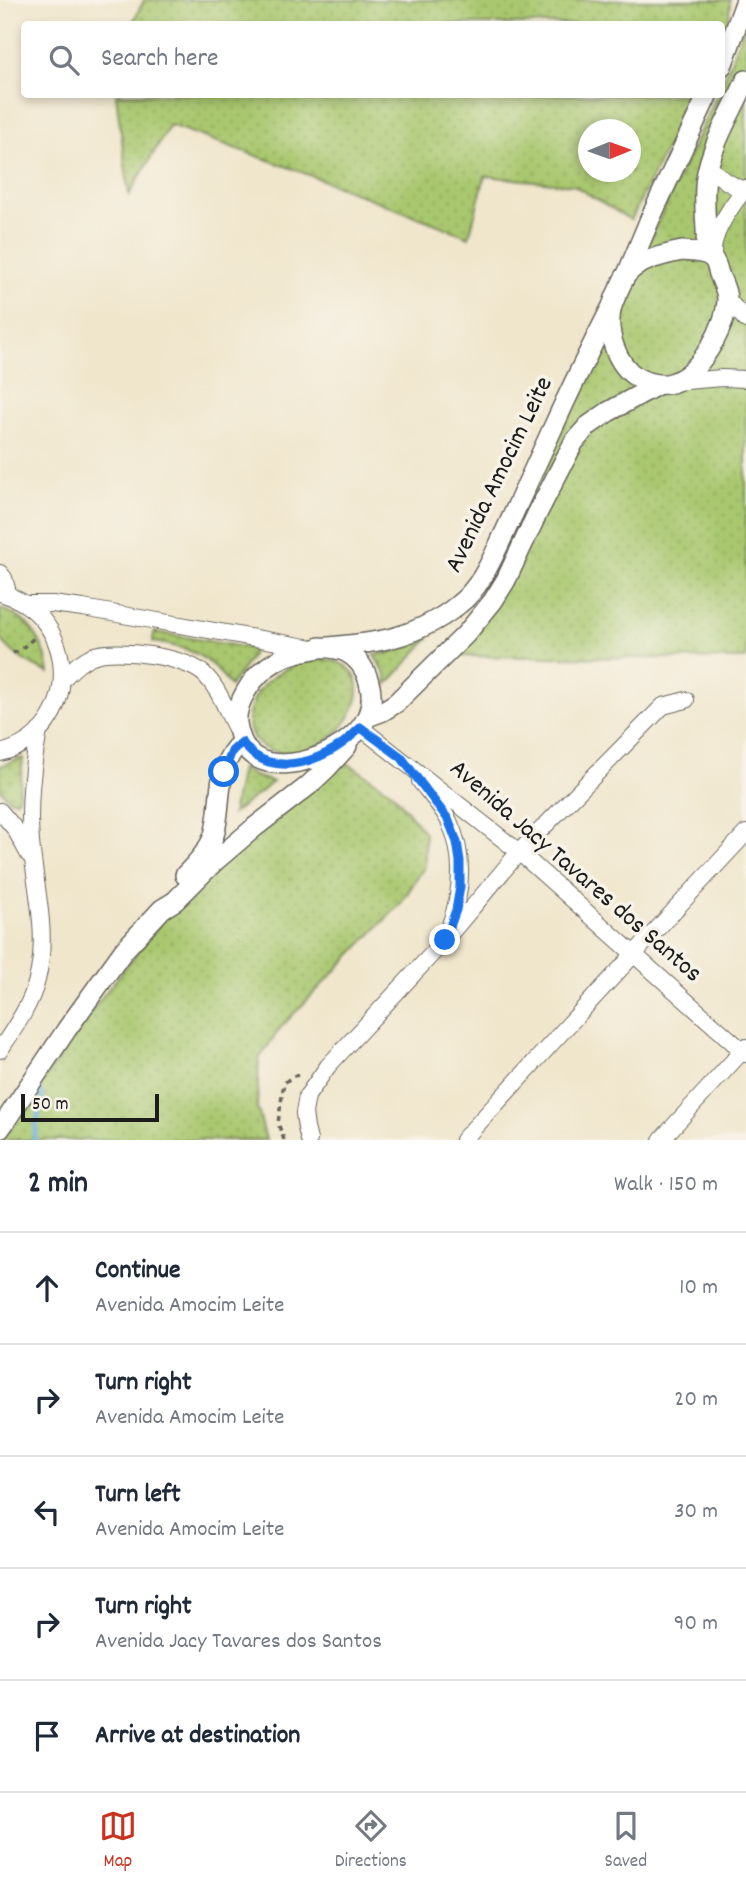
<!DOCTYPE html>
<meta charset="utf-8">
<style>
body{margin:0;font-family:Dekko,sans-serif;background:#f2f2f3;color:#1f2937}
.compass{position:absolute;left:578px;top:119px;width:63px;height:63px;border-radius:50%;background:#fff;box-shadow:0 4px 10px #0003;rotate:89deg}
.scale{position:absolute;left:21px;bottom:18px;width:138px;box-sizing:border-box;padding-left:7px;border:4px solid #1c1c1c;border-top:0;font-size:19px;line-height:24px;white-space:nowrap;color:#1c1c1c;-webkit-text-stroke:5px #f7f3e8;paint-order:stroke}
.stop{position:absolute;width:21px;height:21px;margin:-16px;border:5px solid #1a73e8;border-radius:50%;background:#fff}
.stop.end{background:#1a73e8;border-color:#fff;box-shadow:0 2px 7px #0008}
.list{margin:0;padding:0;list-style:none}
h2{display:flex;justify-content:space-between;align-items:center;height:91px;margin:0;padding:0 28px;font-size:30px}
h2 small{font-size:23px;font-weight:400;color:#747a83}
.list li{display:grid;grid-template-columns:46px 1fr auto;gap:21px;align-items:center;box-sizing:border-box;height:112px;padding:0 28px;border-top:2px solid #e0e1e3}
.list b{display:block;font-size:26px;white-space:nowrap}
.list p{margin:0;font-size:23px;white-space:nowrap;color:#747a83}
.list em{font-size:23px;font-style:normal;color:#747a83}
.icon{flex:none;width:38px;height:38px;fill:none;stroke:currentColor;stroke-width:2;stroke-linecap:round;stroke-linejoin:round}
.map{position:relative;flex:none;width:746px;height:1140px;overflow:hidden}
.search{position:absolute;background:#fff;box-shadow:0 4px 10px #0003;left:21px;right:21px;top:21px;height:77px;display:flex;align-items:center;gap:18px;box-sizing:border-box;padding:0 24px;border-radius:7px;color:#747a83;font-size:26px}
.sheet{height:651px;background:#fff}
nav{display:flex;justify-content:space-around;align-items:center;box-sizing:border-box;height:98px;border-top:2px solid #e0e1e3;background:#fff;font-size:19px;color:#747a83}
nav a{display:grid;justify-items:center;gap:4px}
nav .on{color:#c8321e}
.map>svg:first-child{display:block}
</style>
<div class="map">
<svg width="746" height="1140" viewBox="0 0 746 1140">
<defs>
<pattern id="grass-dots" width="8" height="8" patternUnits="userSpaceOnUse" patternTransform="scale(1.75)"><rect width="8" height="8" fill="#a9c76e"/><path d="M2 2h.1M6 6h.1" fill="none" stroke="#91aa5f" stroke-width="1.8" stroke-linecap="round"/></pattern>
</defs>
<rect width="100%" height="100%" fill="#f7f3e8"/>
<filter id="ink" filterUnits="userSpaceOnUse"><feTurbulence type="fractalNoise" baseFrequency=".0143" numOctaves="2"/><feDisplacementMap in="SourceGraphic" scale="14" xChannelSelector="R" yChannelSelector="G"/><feConvolveMatrix kernelMatrix="1 2 1 2 8 2 1 2 1" color-interpolation-filters="sRGB"/></filter>
<filter id="wash" filterUnits="userSpaceOnUse"><feTurbulence type="fractalNoise" baseFrequency=".00686" numOctaves="4" result="noise"/><feDisplacementMap in="SourceGraphic" scale="28" xChannelSelector="R" yChannelSelector="G"/><feGaussianBlur stdDeviation="1.57" result="paint"/><feColorMatrix in="noise" values="0 0 0 0 0 0 0 0 0 0 0 0 0 0 0 0 0 1.4 0 .05"/><feComposite in="paint" operator="in"/></filter>
<g filter="url(#wash)">
<rect width="100%" height="100%" fill="#f0e6cc"/>
<path fill="url(#grass-dots)" stroke="#627245" stroke-width="2" fill-rule="evenodd" d="M144,0H730L729,18L722,34V24H132Z
M746,22V659L449,656L476,603L494,574L717,95L722,94V84Z
M116,95V94L692,95L631,220L573,185L485,176L469,237L299,171L170,125L129,195ZM588,130H630V172H588Z
M0,609C29,617 46,643 49,673C28,664 14,656 0,638Z
M154,632L249,648L253,652C251,659 235,679 230,686C209,655 189,647 153,642Z
M430,637L387,685L386,675L374,655C395,653 411,647 430,637Z
M315,659C398,658 347,762 278,752C265,750 254,743 250,730C247,721 249,712 252,704C262,677 289,665 315,659Z
M23,758C22,768 20,792 17,800H10L0,789V766Z
M341,759L392,792L425,833V866L401,903L281,1027L259,1059L257,1106L266,1140H2L102,997L191,885Z
M241,768L254,776L273,782L232,814Z"/>
<g fill="none" stroke-linecap="round" stroke-linejoin="round">
<path stroke="#70b2e5" stroke-width="5" d="M34,1140L42,1095L38,1087"/>
</g>
</g>
<g filter="url(#ink)">
<g fill="none" stroke-linecap="round" stroke-linejoin="round">
<defs>
<path id="minor" d="M708,166C719,177 729,185 744,190
M713,257C713,251 713,244 715,239C719,224 736,199 746,188
M727,299L746,320
M674,382L722,378L746,379
M0,573L4,578L9,596
M0,593C82,615 83,733 0,753
M25,604H52L83,608L312,648
M63,679C71,670 80,661 92,656C116,647 188,656 206,676C221,692 227,713 238,732
M360,727L519,852L746,1054
M420,781C430,794 442,807 449,821C465,855 462,893 449,928
M0,811L15,829L29,855
M0,1050C14,1029 31,1005 37,980C49,933 35,888 31,842C28,804 32,767 39,731
M309,1140L306,1128L304,1113L307,1096L328,1066L445,940L519,852L663,706L686,700
M463,1140L560,1034L746,833
M661,1140L746,1047"/>
<path id="tertiary" d="M722,66L746,0
M682,251C691,252 707,251 713,259C716,262 718,270 719,274C722,282 727,291 727,299C727,326 700,373 674,382C663,387 648,383 638,378C616,365 605,331 612,306C614,300 617,293 620,287C622,283 625,276 628,273C639,260 667,254 682,251Z
M706,254C708,229 702,202 706,177C712,143 732,112 746,80
M628,272L650,219L708,94
M320,647C329,648 338,648 346,652C368,663 377,695 367,717C353,749 289,776 257,758C244,751 239,737 237,723C236,712 240,702 245,693C275,639 333,651 383,640C409,635 438,622 459,604C481,587 492,559 504,534C520,500 535,466 551,432C570,390 590,349 611,308
M367,717L383,711L396,703L466,634L493,601L506,580L538,512L574,442L588,426L608,412L659,384
M185,875C196,864 209,850 214,835C223,805 214,763 242,742
M0,1129L67,1029L124,950L162,909L175,901L214,862L255,827L308,786L327,768L347,746"/>
</defs>
<use href="#minor" stroke="#66635a" stroke-width="18"/>
<use href="#tertiary" stroke="#66635a" stroke-width="22"/>
<path stroke="#66635a" stroke-width="3.5" stroke-dasharray="5 5" stroke-linecap="butt" d="M13,653L20,650L34,638
M284,1140L278,1123L284,1083L293,1076L301,1075"/>
<use href="#minor" stroke="#fff" stroke-width="16"/>
<use href="#tertiary" stroke="#fff" stroke-width="19"/>
</g>
</g>
<g fill="none" stroke-linecap="round" stroke-linejoin="round" filter="url(#ink)">
<path stroke="#1a73e8" stroke-width="9" d="M224,772L232,751L242,742C270,784 334,759 360,727L401,757L448,819L457,842L460,861V887L456,910L445,940"/>
</g>
<g text-anchor="middle" dominant-baseline="central" stroke-width="7" stroke-linejoin="round" paint-order="stroke">
<g font-size="26" fill="#1c1c1c" stroke="#f7f3e8">
<text transform="translate(500 475) rotate(-64)">Avenida Amocim Leite</text>
<text transform="translate(575 872) rotate(41)">Avenida Jacy Tavares dos Santos</text>
</g>
</g>
</svg>
<svg class="compass" viewBox="-18 -18 36 36"><path d="M0-13l5 13h-10z" fill="#e53935"/><path d="M0 13l5-13h-10z" fill="#747a83"/></svg>
<div class="scale">50 m</div>
<div class="stop" style="left:224px;top:772px"></div>
<div class="stop end" style="left:445px;top:940px"></div>
<div class="search"><svg class="icon" aria-label="search" viewBox="0 0 24 24"><circle cx="10" cy="10" r="6"/><path d="M15 15l6 6"/></svg>Search here</div>
</div>
<section class="sheet">
<h2>2 min<small>Walk · 150 m</small></h2>
<ul class="list">
<li><svg class="icon" aria-label="ahead" viewBox="0 0 24 24"><path d="M12 20V5M6 11l6-6 6 6"/></svg><div><b>Continue</b><p>Avenida Amocim Leite</p></div><em>10 m</em></li>
<li><svg class="icon" aria-label="right" viewBox="0 0 24 24"><path d="M7 20v-9h11M14 6l5 5-5 5"/></svg><div><b>Turn right</b><p>Avenida Amocim Leite</p></div><em>20 m</em></li>
<li><svg class="icon" aria-label="left" viewBox="0 0 24 24"><path d="M17 20v-9H6M10 6l-5 5 5 5"/></svg><div><b>Turn left</b><p>Avenida Amocim Leite</p></div><em>30 m</em></li>
<li><svg class="icon" aria-label="right" viewBox="0 0 24 24"><path d="M7 20v-9h11M14 6l5 5-5 5"/></svg><div><b>Turn right</b><p>Avenida Jacy Tavares dos Santos</p></div><em>90 m</em></li>
<li><svg class="icon" aria-label="arrive" viewBox="0 0 24 24"><path d="M6 21V4h12l-3 4 3 4H6"/></svg><div><b>Arrive at destination</b></div></li>
</ul>
</section>
<nav>
<a class="on"><svg class="icon" aria-label="map" viewBox="0 0 24 24"><path d="M3 6l6-2 6 2 6-2v14l-6 2-6-2-6 2zM9 4v14M15 6v14"/></svg>Map</a>
<a><svg class="icon" aria-label="directions" viewBox="0 0 24 24"><path d="M12 3l9 9-9 9-9-9zM9 14v-3h6M13 9l2 2-2 2"/></svg>Directions</a>
<a><svg class="icon" aria-label="saved" viewBox="0 0 24 24"><path d="M7 4h10v16l-5-4-5 4z"/></svg>Saved</a>
</nav>
